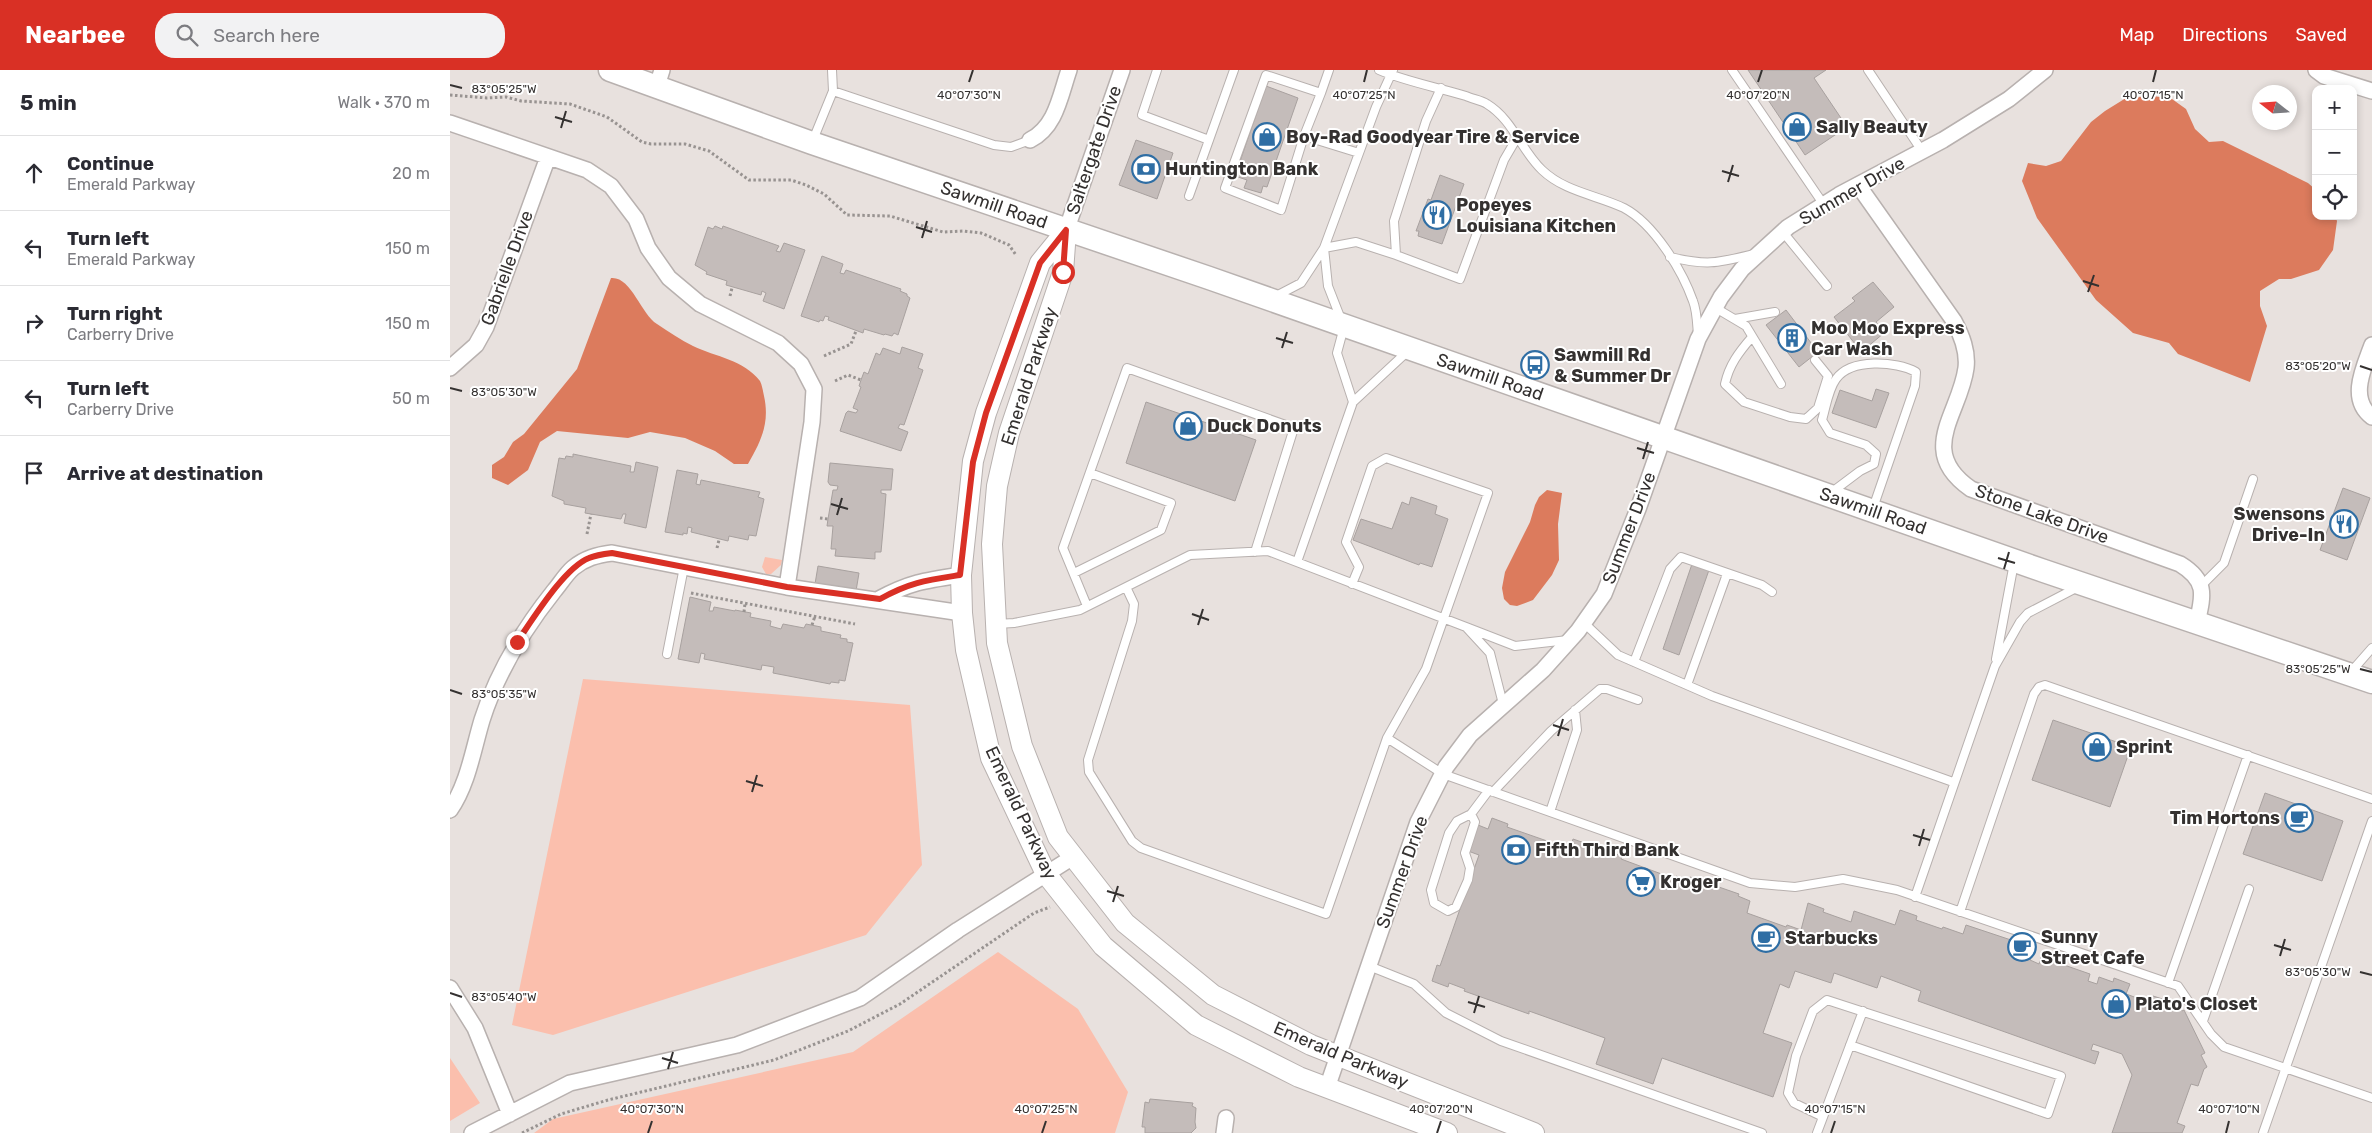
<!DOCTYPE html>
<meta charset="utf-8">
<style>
body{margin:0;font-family:Rubik,sans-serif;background:#f2f2f3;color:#2b2b33}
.controls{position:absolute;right:15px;top:15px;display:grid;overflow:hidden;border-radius:10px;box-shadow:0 2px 8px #0003}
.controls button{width:45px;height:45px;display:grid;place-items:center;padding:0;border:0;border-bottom:1px solid #e1e1e2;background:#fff;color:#2b2b33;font:25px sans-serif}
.compass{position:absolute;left:1802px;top:15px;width:45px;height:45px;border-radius:50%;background:#fff;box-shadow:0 2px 8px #0003;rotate:287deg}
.stop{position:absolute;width:15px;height:15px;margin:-11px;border:4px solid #d93025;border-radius:50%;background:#fff}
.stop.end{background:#d93025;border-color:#fff;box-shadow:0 1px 5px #0008}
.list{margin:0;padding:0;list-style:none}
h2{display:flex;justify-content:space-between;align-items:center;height:65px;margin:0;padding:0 20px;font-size:21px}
h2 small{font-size:16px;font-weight:400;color:#7c7c81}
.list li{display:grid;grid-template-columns:32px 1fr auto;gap:15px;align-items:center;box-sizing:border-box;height:75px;padding:0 20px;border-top:1px solid #e1e1e2}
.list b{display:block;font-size:19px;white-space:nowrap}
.list p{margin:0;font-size:16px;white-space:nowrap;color:#7c7c81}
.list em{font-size:16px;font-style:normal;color:#7c7c81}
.icon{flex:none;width:28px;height:28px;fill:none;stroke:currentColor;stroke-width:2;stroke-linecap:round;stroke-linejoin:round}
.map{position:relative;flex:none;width:1922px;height:1063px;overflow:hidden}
header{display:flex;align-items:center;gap:30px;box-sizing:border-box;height:70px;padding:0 25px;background:#d93025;color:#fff}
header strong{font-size:24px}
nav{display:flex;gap:28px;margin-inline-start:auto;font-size:18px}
.search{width:350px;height:45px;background:#f2f2f3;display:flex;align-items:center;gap:12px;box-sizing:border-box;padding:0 18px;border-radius:20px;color:#7c7c81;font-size:19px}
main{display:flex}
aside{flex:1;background:#fff}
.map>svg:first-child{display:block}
</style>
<header>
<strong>Nearbee</strong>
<div class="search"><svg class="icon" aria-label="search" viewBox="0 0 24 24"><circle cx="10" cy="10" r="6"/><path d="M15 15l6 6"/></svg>Search here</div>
<nav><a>Map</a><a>Directions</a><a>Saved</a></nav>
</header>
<main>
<aside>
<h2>5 min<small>Walk · 370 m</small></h2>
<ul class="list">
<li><svg class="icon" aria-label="ahead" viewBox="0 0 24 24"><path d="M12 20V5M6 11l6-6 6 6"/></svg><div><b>Continue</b><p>Emerald Parkway</p></div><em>20 m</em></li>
<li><svg class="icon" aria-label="left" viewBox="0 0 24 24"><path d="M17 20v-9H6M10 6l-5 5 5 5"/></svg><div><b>Turn left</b><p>Emerald Parkway</p></div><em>150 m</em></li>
<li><svg class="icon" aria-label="right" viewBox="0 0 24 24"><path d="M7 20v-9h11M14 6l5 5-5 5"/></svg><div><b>Turn right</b><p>Carberry Drive</p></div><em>150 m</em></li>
<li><svg class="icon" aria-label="left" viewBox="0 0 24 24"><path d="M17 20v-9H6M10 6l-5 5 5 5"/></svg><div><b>Turn left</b><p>Carberry Drive</p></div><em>50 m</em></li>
<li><svg class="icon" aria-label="arrive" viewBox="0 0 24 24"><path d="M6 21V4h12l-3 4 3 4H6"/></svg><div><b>Arrive at destination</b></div></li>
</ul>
</aside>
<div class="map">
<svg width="1922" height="1063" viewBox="0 0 1922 1063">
<rect width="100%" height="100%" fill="#e8e1de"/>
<path fill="#fbbfad" d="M315,487L332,490L331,495L321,504H316L312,497Z
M133,609L460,635L472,795L416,865L103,965L62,955Z
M548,882L628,939L678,1022L665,1063H84L103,1049L403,982Z
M0,988L30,1033L0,1051Z"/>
<path fill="#dc7b5d" d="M1703,26L1722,29L1736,39L1745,59L1759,72L1773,71L1858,113L1866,120V146H1885L1887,151L1883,180L1869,200L1841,209H1829L1810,221V236L1817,256L1800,312L1728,284L1719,273L1683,263L1646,230L1587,148L1572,111L1578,93L1596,96L1611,91L1641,52L1655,41L1676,28Z
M161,208C181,206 191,244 207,254C219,262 231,270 243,276C266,287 294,290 310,311C312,315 313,321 314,326C320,353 311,371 298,394H284L265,381L235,368L200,362L178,368L107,361L90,372L78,400L58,415L42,408V395L54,387L63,372L74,364L127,299Z
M1097,420L1112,423L1108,454L1109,490L1102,505L1083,530L1067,536L1060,535L1054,529L1052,518L1055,502L1080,452L1085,435L1089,427Z"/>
<path fill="#c4bcba" stroke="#a8a19f" d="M1298,0H1376L1364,8L1397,57L1355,85Z
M816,16L848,28L817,117L813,116L811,123L794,118L797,110L785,106Z
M686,70L723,83L707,129L669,115Z
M990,105L1014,114L992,174L968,166L969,161H966L978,129L981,130Z
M265,156L272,159L273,156L329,176L326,181L330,182L334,173L355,180L334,239L313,231L316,223L312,221L311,225L276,215L277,211L256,204L257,202L245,195L258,157L263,159Z
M372,186L393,194L390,203L394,204L396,200L451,219L450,221L457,224V226L460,228L448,265L444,263L442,266L435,264L434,265L414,259L413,263L378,250L379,247L375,246L373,251L370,250L369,252L351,246Z
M1423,212L1444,237L1426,252L1434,263L1416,278L1413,275L1409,279L1384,247L1405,231L1402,228Z
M1336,240L1368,282L1349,297L1316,255Z
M452,277L473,284L468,298L473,300L454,355L450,354L448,358L458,362L451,381L390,361L396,343L398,341L406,343L408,340L403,338L411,317L409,316L411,310L414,302L418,304L426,283L430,285L433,278L450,284Z
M1426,319L1439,323L1426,358L1382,343L1390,320L1422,331Z
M696,332L806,370L785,431L676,393Z
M123,384L181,396L180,402H184L186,392L208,397L196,458L174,453L176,444H173L171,449L135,443L136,438L114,434V431L102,426L109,388L115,389L116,386L123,387Z
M380,393L443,399L441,420H431V423L436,424L434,449L431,482H425V489L385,486L386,479H381L383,456H377L378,449L383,420H387L388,416L380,415L378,412Z
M227,400L248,404L246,414L250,415L251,410L310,422L308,427L314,429L306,466L299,465L298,470L279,466L278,471L241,462L242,458L238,457L237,464L233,463V465L215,462Z
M1893,418L1920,428L1897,490L1870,480Z
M961,427L987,436L985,444L998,449L982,497L970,493L969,495L903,470L911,449L942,459L952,432L959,435Z
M1242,494L1259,500L1229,585L1213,579Z
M368,496L409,503L406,521L365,514Z
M240,527L261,532L259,541H263L264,537L285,541V540L301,543L300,547L321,551L320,556L331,559L333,554L354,558L356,554L371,557V561L391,565L390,568L397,569V572L403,573L395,611L389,610V613L381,612L380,614L323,603L324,597L312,595L311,600L254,589L255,584L251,583L249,593L228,589Z
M1603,650L1681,677L1660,737L1582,710Z
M1815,723L1893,751L1872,811L1793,784Z
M1042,748L1058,754L1057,757L1120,779L1123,769L1172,786L1171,789L1225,809L1226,806L1239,811L1240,807L1289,824L1288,826L1300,831L1297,843L1336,857L1337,855L1351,860L1358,833L1374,839L1373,842L1401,852L1404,841L1445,855L1450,840L1467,846L1466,850L1492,859L1493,857L1513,864L1516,855L1564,871L1560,881L1581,888L1580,890L1589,894L1591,887L1640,904L1638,911L1647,914L1649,907L1663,912L1664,908L1680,914L1676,924L1701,933L1703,926L1722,932L1726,930L1732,941L1734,940L1755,983L1751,985L1757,997L1754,999L1748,1016L1741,1014L1727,1053L1735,1056L1732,1063H1662L1682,1005L1672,984L1643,974L1641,980L1649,982L1645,994L1468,931L1471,921L1431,906L1427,918L1384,903L1381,913L1345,901L1339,918L1330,914L1313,963L1342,973L1323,1027L1212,988L1203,1014L1146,994L1155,968L1079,941V944L1014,921L1015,919L999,913L998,917L982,911L987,895L990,896L1029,785L1018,781L1028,755L1038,759Z
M700,1029L743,1033L742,1036L746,1038L745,1052L746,1058L741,1063H695V1057H692L695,1032L699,1033Z"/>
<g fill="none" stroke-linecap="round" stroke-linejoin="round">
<defs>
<path id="lane" d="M382,0L383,21
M707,0L692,45L759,70
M929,0C957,12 987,17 1016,26C1022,29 1031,30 1037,34C1063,50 1071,80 1092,100C1115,122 1147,125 1174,138C1204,154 1232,200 1243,231C1247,241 1247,254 1248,265
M1282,0L1374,135
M1418,0L1472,81
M991,18L976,51L944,151L946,185L1010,209L1054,90L1068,66
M871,23L879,0
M854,66L871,23L816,5L775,118L831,140L854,66L909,83
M363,70L383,21L544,75L561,77L580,70
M739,126L784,0
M1332,161L1377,216
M874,178L878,216L894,257L887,283L903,332
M874,178L906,172L946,185
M1220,187C1258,196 1267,193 1304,184
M826,226L851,213L874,178L926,37L943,0
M1264,237L1296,256L1331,314
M1285,249L1325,242
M1302,267C1289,282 1279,295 1275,314L1294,332L1340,347L1356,349L1368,338L1378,306L1365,290
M1382,422L1410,401L1424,394L1426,384L1416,375L1380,363L1372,350C1376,337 1378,320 1386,309C1401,288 1446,291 1466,302L1465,316L1423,438
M847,492L903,332L958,281
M624,503L711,460L721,433L640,403
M902,514L909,497L896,472L922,396L936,388L1038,423L976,599L937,668L993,704L1300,813L1345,817L1393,809L1447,820L1728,916L1761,964L1774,977L1922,1028
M1751,516L1774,493L1803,409
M676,517L684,534L682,551L638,690L639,702L682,771L691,778L876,844L937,668
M637,536L613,478L677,298L844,358L805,482
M1134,553L1168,585L1262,626L1503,712
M546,554L564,553L630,540L740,485L818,481L1016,557
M217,584L234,497
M1546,589L1564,493
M1184,592L1220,499L1231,487L1312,515L1322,522
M1900,603L1922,578
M1237,615L1277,504
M1053,634L1040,583L1016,557L1065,576L1118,570
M1043,722L1101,661L1150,619H1157L1188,630
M1100,742L1127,660L1125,640
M1021,744L1025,752L1015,783L1020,798L1018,810L1006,837L998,841L984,833L981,820L999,763L1007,751L1021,744L1039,720
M1465,827L1545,596L1570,552L1578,543L1628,517
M1510,842L1584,624L1589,617L1595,615L1922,729
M919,896L964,914L996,943L1051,971L1312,1063
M1718,913L1798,685
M1753,951L1799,819
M1373,1047L1344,1033L1338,1023L1346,986L1363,941L1377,930L1611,1006L1598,1044L1400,975
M1367,1063L1413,941
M1813,1063L1922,751"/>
<path id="street" d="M1866,0L1874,6L1922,21
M207,16L212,0
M0,53L137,100L161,116L186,149L198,178L219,208L250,234L328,273L351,294L364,319L362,352L337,517
M580,70C606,57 610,26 619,0
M1408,115L1504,251C1512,266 1518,281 1516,298C1510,344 1466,381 1521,419L1730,494C1758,511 1753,526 1747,553
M616,161L672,0
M1922,275C1914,297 1898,329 1922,347
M0,298L26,275L36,257L98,87
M429,529C460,512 477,510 511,505
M0,740C18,714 23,680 32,650C47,603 73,560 104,521C110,514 116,504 123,498C135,488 147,485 162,483L337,517L512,543
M0,918L25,958L60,1044
M877,1018L968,752L996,697L1020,665L1093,600L1128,561L1154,524L1188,439L1248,269L1271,227L1292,199L1338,157L1389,125L1493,70L1559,29L1595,0
M22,1063L120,1013L287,975L410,928L508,860L623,787
M774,1063L776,1048"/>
<path id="secondary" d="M616,161L613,202L559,363L547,416L542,474L547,573L572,676L608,767L675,853L763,925L861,975L1084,1063
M616,161L590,193L536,343L523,391L511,505L512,543L516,580L541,688L596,804L653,876L746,955L849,1007L997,1063"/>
<path id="primary" d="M160,0L362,73L759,208L1594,501L1922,612"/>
</defs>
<use href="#lane" stroke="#b8b1af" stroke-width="10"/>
<use href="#street" stroke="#b8b1af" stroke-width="18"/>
<use href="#secondary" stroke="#b8b1af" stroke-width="22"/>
<use href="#primary" stroke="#b8b1af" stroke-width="25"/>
<path stroke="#989391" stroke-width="3" stroke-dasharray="2.5 2.5" stroke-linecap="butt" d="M0,25L37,28L56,27L71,31L120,34L157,47L192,72L201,74H235L259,81L299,110H341L356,115L374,124L397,145L440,146L493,162L513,161L531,163L559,175L566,185
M280,226L282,218
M374,286L401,274L406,261
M385,311L398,305L411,310
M370,448L378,449
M137,464L141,444
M267,478L269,470
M241,523L405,554
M294,542L295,533
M362,555L365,546
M72,1063L111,1044L158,1030L324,990L398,961L450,934L584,843L600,837"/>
<use href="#lane" stroke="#fff" stroke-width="8"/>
<use href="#street" stroke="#fff" stroke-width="15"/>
<use href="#secondary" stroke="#fff" stroke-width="20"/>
<use href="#primary" stroke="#fff" stroke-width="22"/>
</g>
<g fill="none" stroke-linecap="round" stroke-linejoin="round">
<path stroke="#d93025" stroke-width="6" d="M67,572C83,549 114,498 139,488C146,485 154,484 162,483L337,517L430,529C460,512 478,510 510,505L523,392L536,343L590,193L616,160L613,202"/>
</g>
<path fill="none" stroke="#343130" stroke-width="2" d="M519,12L523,0M914,12L917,0M1308,12L1312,0M1703,12L1706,0M0,15L12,18M105,47L122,52M111,58L116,41M1272,101L1289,106M1278,112L1283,95M466,157L482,162M472,168L477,151M1633,211L1649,216M1638,222L1644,205M826,268L843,273M832,278L837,262M1910,296L1922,300M0,318L12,321M1187,378L1204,383M1193,389L1198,372M381,434L398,439M387,445L392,428M1548,488L1565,493M1554,499L1559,482M742,544L759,550M748,555L753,539M1910,599L1922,602M0,620L12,624M1103,655L1119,660M1108,666L1113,649M296,711L313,716M302,722L307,705M1463,765L1480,770M1469,776L1474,759M657,821L674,826M663,832L668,816M1824,875L1841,880M1830,886L1835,869M1910,902L1922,905M0,923L12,927M1018,932L1035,937M1024,943L1029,926M212,988L228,993M218,999L223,982M198,1063L202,1051M592,1063L596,1051M987,1063L991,1051M1381,1063L1385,1051M1776,1063L1779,1051"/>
<defs>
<symbol id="shop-ring" viewBox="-11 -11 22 22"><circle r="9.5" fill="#fff" stroke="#2f6ea4" stroke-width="1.5"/><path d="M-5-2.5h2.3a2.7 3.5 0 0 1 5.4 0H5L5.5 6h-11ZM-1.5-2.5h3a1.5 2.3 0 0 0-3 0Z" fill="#2f6ea4"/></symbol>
<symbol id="bank-ring" viewBox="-11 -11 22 22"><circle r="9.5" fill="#fff" stroke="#2f6ea4" stroke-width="1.5"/><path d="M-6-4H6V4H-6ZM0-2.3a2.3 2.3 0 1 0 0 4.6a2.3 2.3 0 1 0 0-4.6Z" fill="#2f6ea4"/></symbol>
<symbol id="restaurant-ring" viewBox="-11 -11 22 22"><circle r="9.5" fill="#fff" stroke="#2f6ea4" stroke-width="1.5"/><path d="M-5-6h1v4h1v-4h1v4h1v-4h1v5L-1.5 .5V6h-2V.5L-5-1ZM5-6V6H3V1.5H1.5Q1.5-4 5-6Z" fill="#2f6ea4"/></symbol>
<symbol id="building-ring" viewBox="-11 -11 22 22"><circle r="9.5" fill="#fff" stroke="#2f6ea4" stroke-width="1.5"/><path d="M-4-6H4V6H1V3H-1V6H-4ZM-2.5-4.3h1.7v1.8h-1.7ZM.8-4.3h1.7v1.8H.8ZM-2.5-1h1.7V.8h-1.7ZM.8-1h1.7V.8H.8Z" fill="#2f6ea4"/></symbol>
<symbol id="bus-ring" viewBox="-11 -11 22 22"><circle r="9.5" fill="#fff" stroke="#2f6ea4" stroke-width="1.5"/><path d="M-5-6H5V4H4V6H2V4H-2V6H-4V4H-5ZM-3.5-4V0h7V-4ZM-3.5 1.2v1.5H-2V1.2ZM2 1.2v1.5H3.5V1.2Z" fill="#2f6ea4"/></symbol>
<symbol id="cafe-ring" viewBox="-11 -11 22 22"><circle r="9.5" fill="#fff" stroke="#2f6ea4" stroke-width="1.5"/><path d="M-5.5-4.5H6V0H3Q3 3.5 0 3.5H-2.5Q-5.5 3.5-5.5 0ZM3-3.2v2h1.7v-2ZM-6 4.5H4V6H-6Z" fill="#2f6ea4"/></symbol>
<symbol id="supermarket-ring" viewBox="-11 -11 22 22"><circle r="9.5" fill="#fff" stroke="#2f6ea4" stroke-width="1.5"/><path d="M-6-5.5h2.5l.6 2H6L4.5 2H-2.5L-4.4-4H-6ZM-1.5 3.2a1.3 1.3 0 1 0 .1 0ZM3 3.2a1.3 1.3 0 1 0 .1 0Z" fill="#2f6ea4"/></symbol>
</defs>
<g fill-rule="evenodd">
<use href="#shop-ring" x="1331" y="41" width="32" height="32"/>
<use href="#shop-ring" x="801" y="51" width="32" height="32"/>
<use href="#bank-ring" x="680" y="83" width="32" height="32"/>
<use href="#restaurant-ring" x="971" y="129" width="32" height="32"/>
<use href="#building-ring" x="1326" y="252" width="32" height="32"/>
<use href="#bus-ring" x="1069" y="279" width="32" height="32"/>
<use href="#shop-ring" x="722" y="340" width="32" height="32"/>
<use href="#restaurant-ring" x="1878" y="438" width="32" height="32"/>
<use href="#shop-ring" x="1631" y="661" width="32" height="32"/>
<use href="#cafe-ring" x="1833" y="732" width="32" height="32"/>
<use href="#bank-ring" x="1050" y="764" width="32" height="32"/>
<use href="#supermarket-ring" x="1175" y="796" width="32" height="32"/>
<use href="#cafe-ring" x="1300" y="852" width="32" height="32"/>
<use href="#cafe-ring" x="1556" y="861" width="32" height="32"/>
<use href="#shop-ring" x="1650" y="918" width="32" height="32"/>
</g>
<g text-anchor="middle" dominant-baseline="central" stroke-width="4" stroke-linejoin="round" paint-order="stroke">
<g font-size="18" font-weight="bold" fill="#343130" stroke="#fff" text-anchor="start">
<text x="1366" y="57">Sally Beauty</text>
<text x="836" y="67">Boy-Rad Goodyear Tire &amp; Service</text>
<text x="715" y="99">Huntington Bank</text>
<text x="1006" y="135">Popeyes<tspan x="1006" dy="21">Louisiana Kitchen</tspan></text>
<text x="1361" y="258">Moo Moo Express<tspan x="1361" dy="21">Car Wash</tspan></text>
<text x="1104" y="285">Sawmill Rd<tspan x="1104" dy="21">&amp; Summer Dr</tspan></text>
<text x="757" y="356">Duck Donuts</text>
<text x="1875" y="444" text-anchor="end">Swensons<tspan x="1875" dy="21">Drive-In</tspan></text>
<text x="1666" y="677">Sprint</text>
<text x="1830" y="748" text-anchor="end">Tim Hortons</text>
<text x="1085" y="780">Fifth Third Bank</text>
<text x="1210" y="812">Kroger</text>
<text x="1591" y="867">Sunny<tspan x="1591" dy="21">Street Cafe</tspan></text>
<text x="1335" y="868">Starbucks</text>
<text x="1685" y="934">Plato's Closet</text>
</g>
<g font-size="18" fill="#343130" stroke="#fff">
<text transform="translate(644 80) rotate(-71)">Saltergate Drive</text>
<text transform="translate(1402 121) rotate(-30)">Summer Drive</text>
<text transform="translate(544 135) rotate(19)">Sawmill Road</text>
<text transform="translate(57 198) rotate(-70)">Gabrielle Drive</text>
<text transform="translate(579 306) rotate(-72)">Emerald Parkway</text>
<text transform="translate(1040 307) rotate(19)">Sawmill Road</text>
<text transform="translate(1423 441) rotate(19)">Sawmill Road</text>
<text transform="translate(1592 444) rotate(20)">Stone Lake Drive</text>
<text transform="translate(1179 458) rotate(-69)">Summer Drive</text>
<text transform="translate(571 743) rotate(65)">Emerald Parkway</text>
<text transform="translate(952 802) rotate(-70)">Summer Drive</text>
<text transform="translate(891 985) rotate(23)">Emerald Parkway</text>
</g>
</g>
<g font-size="12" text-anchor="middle" fill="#343130" stroke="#fff" stroke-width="4" stroke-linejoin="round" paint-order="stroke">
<text x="54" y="23">83°05'25"W</text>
<text x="519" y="29">40°07'30"N</text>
<text x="914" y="29">40°07'25"N</text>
<text x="1308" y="29">40°07'20"N</text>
<text x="1703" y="29">40°07'15"N</text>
<text x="1868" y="300">83°05'20"W</text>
<text x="54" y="326">83°05'30"W</text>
<text x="1868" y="603">83°05'25"W</text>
<text x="54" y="628">83°05'35"W</text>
<text x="1868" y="906">83°05'30"W</text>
<text x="54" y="931">83°05'40"W</text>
<text x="202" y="1043">40°07'30"N</text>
<text x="596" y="1043">40°07'25"N</text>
<text x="991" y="1043">40°07'20"N</text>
<text x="1385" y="1043">40°07'15"N</text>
<text x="1779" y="1043">40°07'10"N</text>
</g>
</svg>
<div class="controls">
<button>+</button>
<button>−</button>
<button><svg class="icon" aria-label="locate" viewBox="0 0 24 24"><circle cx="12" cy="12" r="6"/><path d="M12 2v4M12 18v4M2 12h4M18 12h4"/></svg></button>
</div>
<svg class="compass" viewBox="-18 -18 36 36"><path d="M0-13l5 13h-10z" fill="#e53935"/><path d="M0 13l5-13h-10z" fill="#7c7c81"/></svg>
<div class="stop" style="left:613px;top:202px"></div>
<div class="stop end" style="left:67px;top:572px"></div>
</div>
</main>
